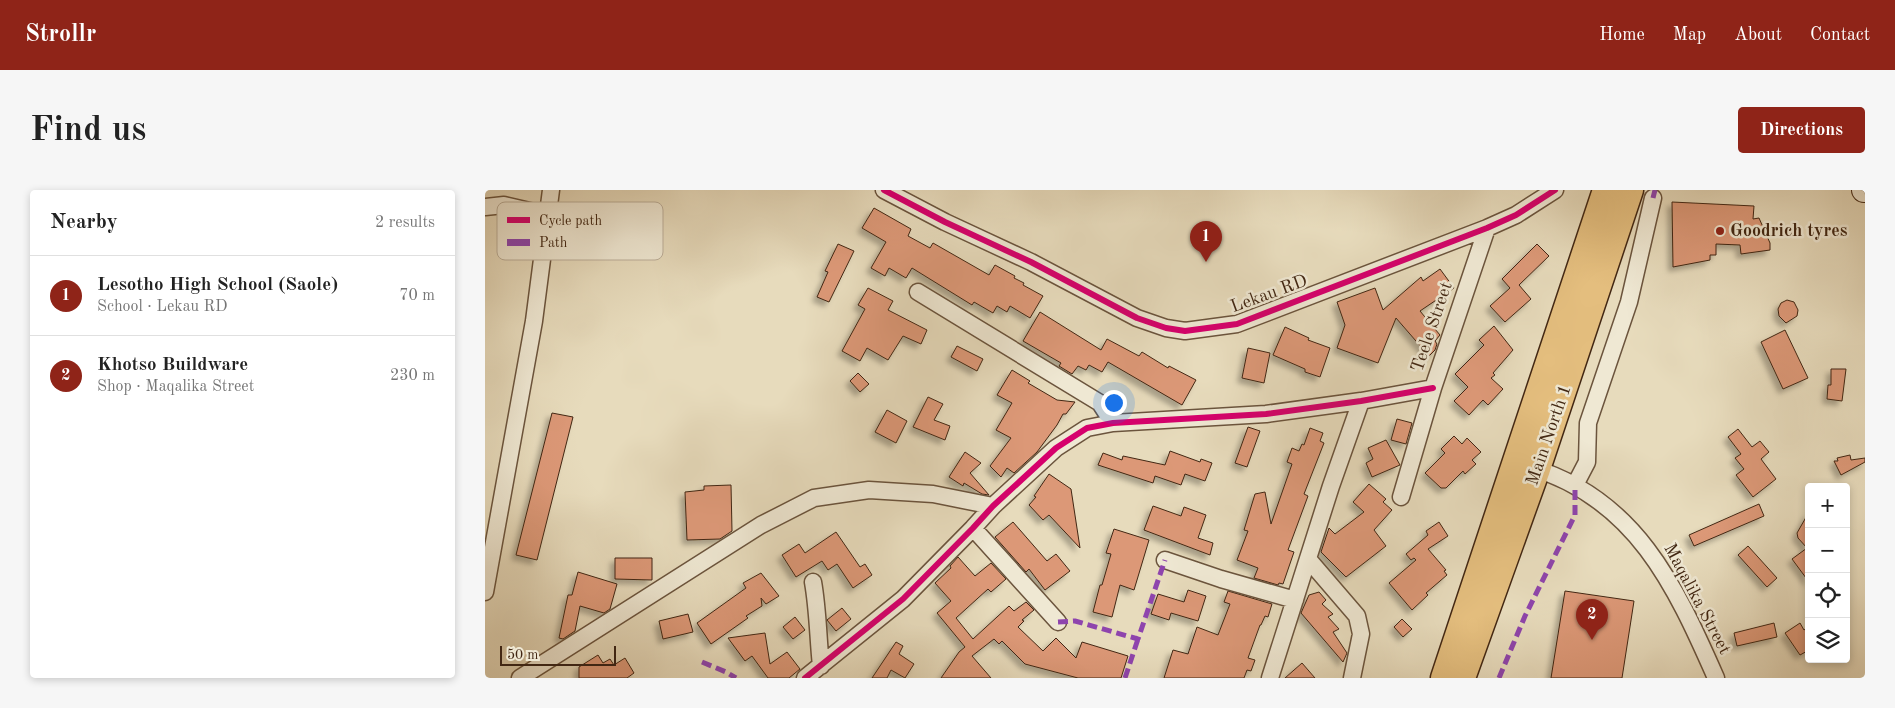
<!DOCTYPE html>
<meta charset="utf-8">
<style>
body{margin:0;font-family:"Old Standard TT",serif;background:#f6f6f6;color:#222}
.controls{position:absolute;right:15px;bottom:15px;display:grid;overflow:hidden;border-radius:5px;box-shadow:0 2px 8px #0003}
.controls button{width:45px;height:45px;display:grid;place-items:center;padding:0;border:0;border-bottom:1px solid #e0e0e0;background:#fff;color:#222;font:25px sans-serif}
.scale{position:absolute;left:15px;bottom:12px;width:116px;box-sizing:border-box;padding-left:5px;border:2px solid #422713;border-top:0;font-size:14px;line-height:18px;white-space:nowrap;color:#422713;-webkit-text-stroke:4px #efe8d3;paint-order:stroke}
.you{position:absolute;left:628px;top:212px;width:18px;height:18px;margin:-12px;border:4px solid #fff;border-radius:50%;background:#1a73e8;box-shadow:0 0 0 8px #1a73e833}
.badge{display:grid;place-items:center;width:32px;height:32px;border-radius:50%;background:#8f2418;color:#fff;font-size:16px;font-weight:700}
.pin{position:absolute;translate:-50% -41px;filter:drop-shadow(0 1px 2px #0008)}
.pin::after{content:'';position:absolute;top:26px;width:18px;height:15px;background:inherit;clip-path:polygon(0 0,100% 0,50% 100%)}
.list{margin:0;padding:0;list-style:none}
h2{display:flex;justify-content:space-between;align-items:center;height:65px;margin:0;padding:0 20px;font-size:21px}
h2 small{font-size:16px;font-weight:400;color:#767676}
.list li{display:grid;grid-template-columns:32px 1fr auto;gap:15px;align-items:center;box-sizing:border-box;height:80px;padding:0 20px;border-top:1px solid #e0e0e0}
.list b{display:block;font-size:19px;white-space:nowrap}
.list p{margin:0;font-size:16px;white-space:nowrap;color:#767676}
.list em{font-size:16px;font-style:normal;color:#767676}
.icon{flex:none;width:28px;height:28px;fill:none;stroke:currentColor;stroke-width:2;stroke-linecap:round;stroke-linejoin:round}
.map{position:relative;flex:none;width:1380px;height:488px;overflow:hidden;border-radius:5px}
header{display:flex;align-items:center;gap:30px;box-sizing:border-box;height:70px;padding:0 25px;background:#8f2418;color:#fff}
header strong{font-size:24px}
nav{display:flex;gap:28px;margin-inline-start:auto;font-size:18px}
.intro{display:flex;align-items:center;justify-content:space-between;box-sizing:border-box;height:120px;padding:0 30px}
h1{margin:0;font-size:35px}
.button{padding:12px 22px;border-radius:5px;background:#8f2418;color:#fff;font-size:18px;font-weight:700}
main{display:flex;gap:30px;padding:0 30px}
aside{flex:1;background:#fff;border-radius:5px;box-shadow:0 2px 8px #0003}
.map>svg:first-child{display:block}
</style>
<header>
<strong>Strollr</strong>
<nav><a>Home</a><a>Map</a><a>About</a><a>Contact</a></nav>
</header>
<div class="intro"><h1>Find us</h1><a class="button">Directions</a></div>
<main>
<aside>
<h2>Nearby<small>2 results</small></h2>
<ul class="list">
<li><span class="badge">1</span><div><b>Lesotho High School (Saole)</b><p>School · Lekau RD</p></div><em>70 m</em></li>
<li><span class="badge">2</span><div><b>Khotso Buildware</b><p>Shop · Maqalika Street</p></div><em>230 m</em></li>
</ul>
</aside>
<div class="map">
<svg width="1380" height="488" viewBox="0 0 1380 488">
<defs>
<filter id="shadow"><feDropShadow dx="-4.5" dy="4.5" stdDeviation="2.5" flood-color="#0004"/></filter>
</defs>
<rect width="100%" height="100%" fill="#e7dbbc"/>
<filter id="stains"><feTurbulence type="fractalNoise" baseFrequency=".004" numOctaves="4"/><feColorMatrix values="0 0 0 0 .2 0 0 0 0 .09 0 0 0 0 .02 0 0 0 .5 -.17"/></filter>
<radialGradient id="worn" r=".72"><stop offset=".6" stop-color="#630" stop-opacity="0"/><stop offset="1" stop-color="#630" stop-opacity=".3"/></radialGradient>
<path fill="#dc9877" stroke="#422713" filter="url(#shadow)" d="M1187,12L1269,16L1268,29L1274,28L1285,53V60L1256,64L1255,55L1231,54V65H1225V70L1188,77Z
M389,18L426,39L423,46L445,58L448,53L504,85L510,75L530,86L529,88L539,93L538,95L558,106L545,128L525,116L522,122L512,116L508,123L489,112L487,115L427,78L421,88L404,78L400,86L386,78L401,52L377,38Z
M353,54L369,61L344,112L332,107L343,82L340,81Z
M1052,54L1064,66L1034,95L1046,109L1020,132L1005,116L1025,98L1017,89Z
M955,79L969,98L935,121L955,145L950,151L952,154L950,160L944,166L911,128L893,173L852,158L860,135L852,112L890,98L898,120L936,87L938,91Z
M383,98L408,111L403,120L442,140L436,154L418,146L403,170L382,158L375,171L357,161L380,119L373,115Z
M1302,110L1309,112L1313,120L1312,126L1301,133L1294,126L1293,119L1296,113Z
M555,122L616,160L622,149L654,166L657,162L683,178L684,176L711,190L697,215L623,172L617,182L604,175L601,180L593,176L587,184L574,176L576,173L538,151Z
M1009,136L1028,160L1008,183L1010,185L1006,188L1018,199L1003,215L998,210L984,225L969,211L983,197L970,184L999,155L994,150Z
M800,137L824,148L823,150L845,158L835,187L820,182V179L788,165Z
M1300,140L1323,188L1298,199L1276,152Z
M472,156L498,169L492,181L466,167Z
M763,158L785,163L779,193L757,188Z
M1346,179H1361L1357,211L1342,209L1343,195H1346Z
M527,180L545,191L543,193L572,210L590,212L581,224H578L572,235L552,262L529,283L522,278L516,287L505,276L526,248L511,240L527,213L512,205Z
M373,183L384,194L375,202L365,191Z
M443,207L458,214L449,230L465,236L460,250L428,237Z
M402,220L422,231L411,253L390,242Z
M67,223L88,227L52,370L31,365Z
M912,229L927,233L921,254L906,250Z
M763,237L775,241L762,277L750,273Z
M825,238L838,243L835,251L839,253L819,304L823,306L803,360L809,362L798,394L794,393L793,395L769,388L773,378L752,370L763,341L759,340L770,304L780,302L786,334L807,274L802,272L807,258L814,261L817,254L819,255Z
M1253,239L1267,257L1275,251L1284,262L1276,269L1291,289L1268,307L1251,285L1259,279L1250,268L1256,264L1243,247Z
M969,246L977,254L982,248L996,262L987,270L991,274L980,284L978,281L961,298H956L940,283L960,263L956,259Z
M901,250L915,275L887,287L881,273L888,269L883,258Z
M685,261L715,272L716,269L727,273L720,291L700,284L696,295L670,286L668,293L613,275L618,263L637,270L638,266L680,275Z
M480,262L496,273L485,283L504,305L497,304L479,293L478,296L464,287Z
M1365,265L1366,270L1380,268V272L1356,285L1349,271H1353L1352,268Z
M564,284L586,299L595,358L564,325L558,330L544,315L551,307L549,306Z
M884,294L901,309L898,312L907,320L889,340L901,356L861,387L836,362L844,338L850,344L879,322L868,312Z
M246,295L247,341L235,349L202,350L200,302L219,300V296Z
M1274,314L1279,326L1209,356L1204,345Z
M668,316L696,326L699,317L721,325L713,348L728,353L725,365L659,340Z
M1324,322V392L1307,369L1322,358L1313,348L1312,343Z
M528,332L562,371L571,364L585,381L560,400L544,379L541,382L510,347Z
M954,332L963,346L943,359L961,380L959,381L962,385L941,403L943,405L927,420L904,393L931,370L929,368L926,370L921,364L943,345L941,341Z
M629,339L664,350L649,400L635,395L627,427L608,422L615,395H617L626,364L621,363Z
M351,342L375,377L380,374L387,385L368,398L352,374L343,380L337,371L311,387L297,365L314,354L320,363Z
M1263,356L1292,388L1282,397L1253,365Z
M473,367L490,386L506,373L521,389L506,402L503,399L471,428L488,449L524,416L529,421L541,412L549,420L537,430L539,431L533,437L558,461L571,448L591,468L597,452L643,466L636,488H593L540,474L517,451L514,454L509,449L487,466L506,488H456L474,462L480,457L452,423L466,411L450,393L466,378L465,376Z
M130,368H167V390L130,389Z
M93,382L132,394L125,419L119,423L95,416L90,441L78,449L74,448L83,405H87Z
M276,383L294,406L281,414L276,408L277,416L261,426L263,428L226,454L212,433L261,398L258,393Z
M703,400L721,406L713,431L686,423L684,430L666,424L673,404L699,412Z
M743,401L787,414L783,427L780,426L776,435H775L763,468L770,470L766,481L762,480L759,488H679L688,460L703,464L712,437L733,445L745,414L739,412Z
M1080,401L1149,411L1137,488H1066Z
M834,402L841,410L837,414L848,424L843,427L854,439L848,442L862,463L858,472L816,423L824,405Z
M357,418L366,429L351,441L342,430Z
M203,424L208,442L178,449L174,431Z
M310,427L320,440L308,449L298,437Z
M917,429L927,439L918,447L909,437Z
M1289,433L1292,447L1252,456L1249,443Z
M1315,433L1319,440L1324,436V460L1315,465L1300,443Z
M280,443L285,474L302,462L315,479L304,488H283L267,466L260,471L243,448Z
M411,452L418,456L414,464L429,474L420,488L406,480L402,488H387Z
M113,465L118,473L125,469L129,475L140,468L149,483L142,488H94V477Z
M817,473L830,488H800Z"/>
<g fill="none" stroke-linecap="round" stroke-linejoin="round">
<defs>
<path id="street" d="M399,0L460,32L546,72L652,128L681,138L700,141L752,134L1002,38L1031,25L1070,0
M0,17L19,15L62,25
M433,102L615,213L628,233
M1045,277C1150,308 1190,395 1231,488
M1090,295L1102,272L1103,233L1144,112L1168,8
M916,307L948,198L1002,38
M488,338L573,432
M823,369L872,426L876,444L867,488
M680,370L736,389L810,410
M328,392C333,420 333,448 336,476
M0,402L49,131L66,0
M35,488L276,335L329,308L384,300L448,304L508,316
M320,488L418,409L488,338L508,316L571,258L602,238L628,233L781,224L876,211L948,198
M785,488L846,296L876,211"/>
<path id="secondary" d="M1379,0H1380"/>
<path id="primary" d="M959,488L1121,0
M977,488L1052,279L1145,0"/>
</defs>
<use href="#street" stroke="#6b543d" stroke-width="19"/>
<use href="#secondary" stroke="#422713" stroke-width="26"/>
<use href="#primary" stroke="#422713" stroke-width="29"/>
<use href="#street" stroke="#efe8d3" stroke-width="16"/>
<use href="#secondary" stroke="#efe8d3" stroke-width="24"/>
<use href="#primary" stroke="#e4be7e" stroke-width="26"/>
<path stroke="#8e44ad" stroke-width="5" stroke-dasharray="10 5" stroke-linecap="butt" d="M1168,8L1170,0
M573,432L590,431L653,449L680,370
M217,472L241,482L251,488
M640,488L653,449
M1014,488L1040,426L1090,325V295"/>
<defs>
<path id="cycleway" d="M399,0L460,32L546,72L652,128L681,138L700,141L752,134L1002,38L1031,25L1070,0
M320,488L418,409L488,338L508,316L571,258L602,238L628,233L781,224L876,211L948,198"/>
</defs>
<use href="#cycleway" stroke="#efe8d3" stroke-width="9"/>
<use href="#cycleway" stroke="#d6006c" stroke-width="6"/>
</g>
<circle fill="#8f2418" stroke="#efe8d3" stroke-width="2" cx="1235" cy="41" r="5"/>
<g text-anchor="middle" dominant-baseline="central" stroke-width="5" stroke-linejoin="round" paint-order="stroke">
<g font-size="18" font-weight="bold" fill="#422713" stroke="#efe8d3" text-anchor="start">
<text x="1245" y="41">Goodrich tyres</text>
</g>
<g font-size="18" fill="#422713" stroke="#efe8d3">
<text transform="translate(784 104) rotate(-20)">Lekau RD</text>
<text transform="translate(947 137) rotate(-71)">Teele Street</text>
<text transform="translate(1064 245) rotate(-71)">Main North 1</text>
<text transform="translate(1212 409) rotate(62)">Maqalika Street</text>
</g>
</g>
<rect x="12" y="12" width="166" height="58" rx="8" fill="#efe8d3" stroke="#bbae99" stroke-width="1"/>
<rect x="22" y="27" width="23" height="6" fill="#d6006c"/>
<rect x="22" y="49" width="23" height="7" fill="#8e44ad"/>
<g font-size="14" fill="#422713">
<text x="54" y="35">Cycle path</text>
<text x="54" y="57">Path</text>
</g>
<rect width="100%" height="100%" filter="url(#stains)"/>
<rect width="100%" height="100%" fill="url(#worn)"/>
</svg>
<div class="controls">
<button>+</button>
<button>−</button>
<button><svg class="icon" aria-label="locate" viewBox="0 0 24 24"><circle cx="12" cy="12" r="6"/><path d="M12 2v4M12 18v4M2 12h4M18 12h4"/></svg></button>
<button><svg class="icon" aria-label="layers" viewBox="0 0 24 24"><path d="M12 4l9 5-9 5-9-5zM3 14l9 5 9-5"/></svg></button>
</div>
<div class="scale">50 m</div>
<div class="you"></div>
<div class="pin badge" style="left:721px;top:72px">1</div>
<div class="pin badge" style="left:1107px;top:450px">2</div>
</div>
</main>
